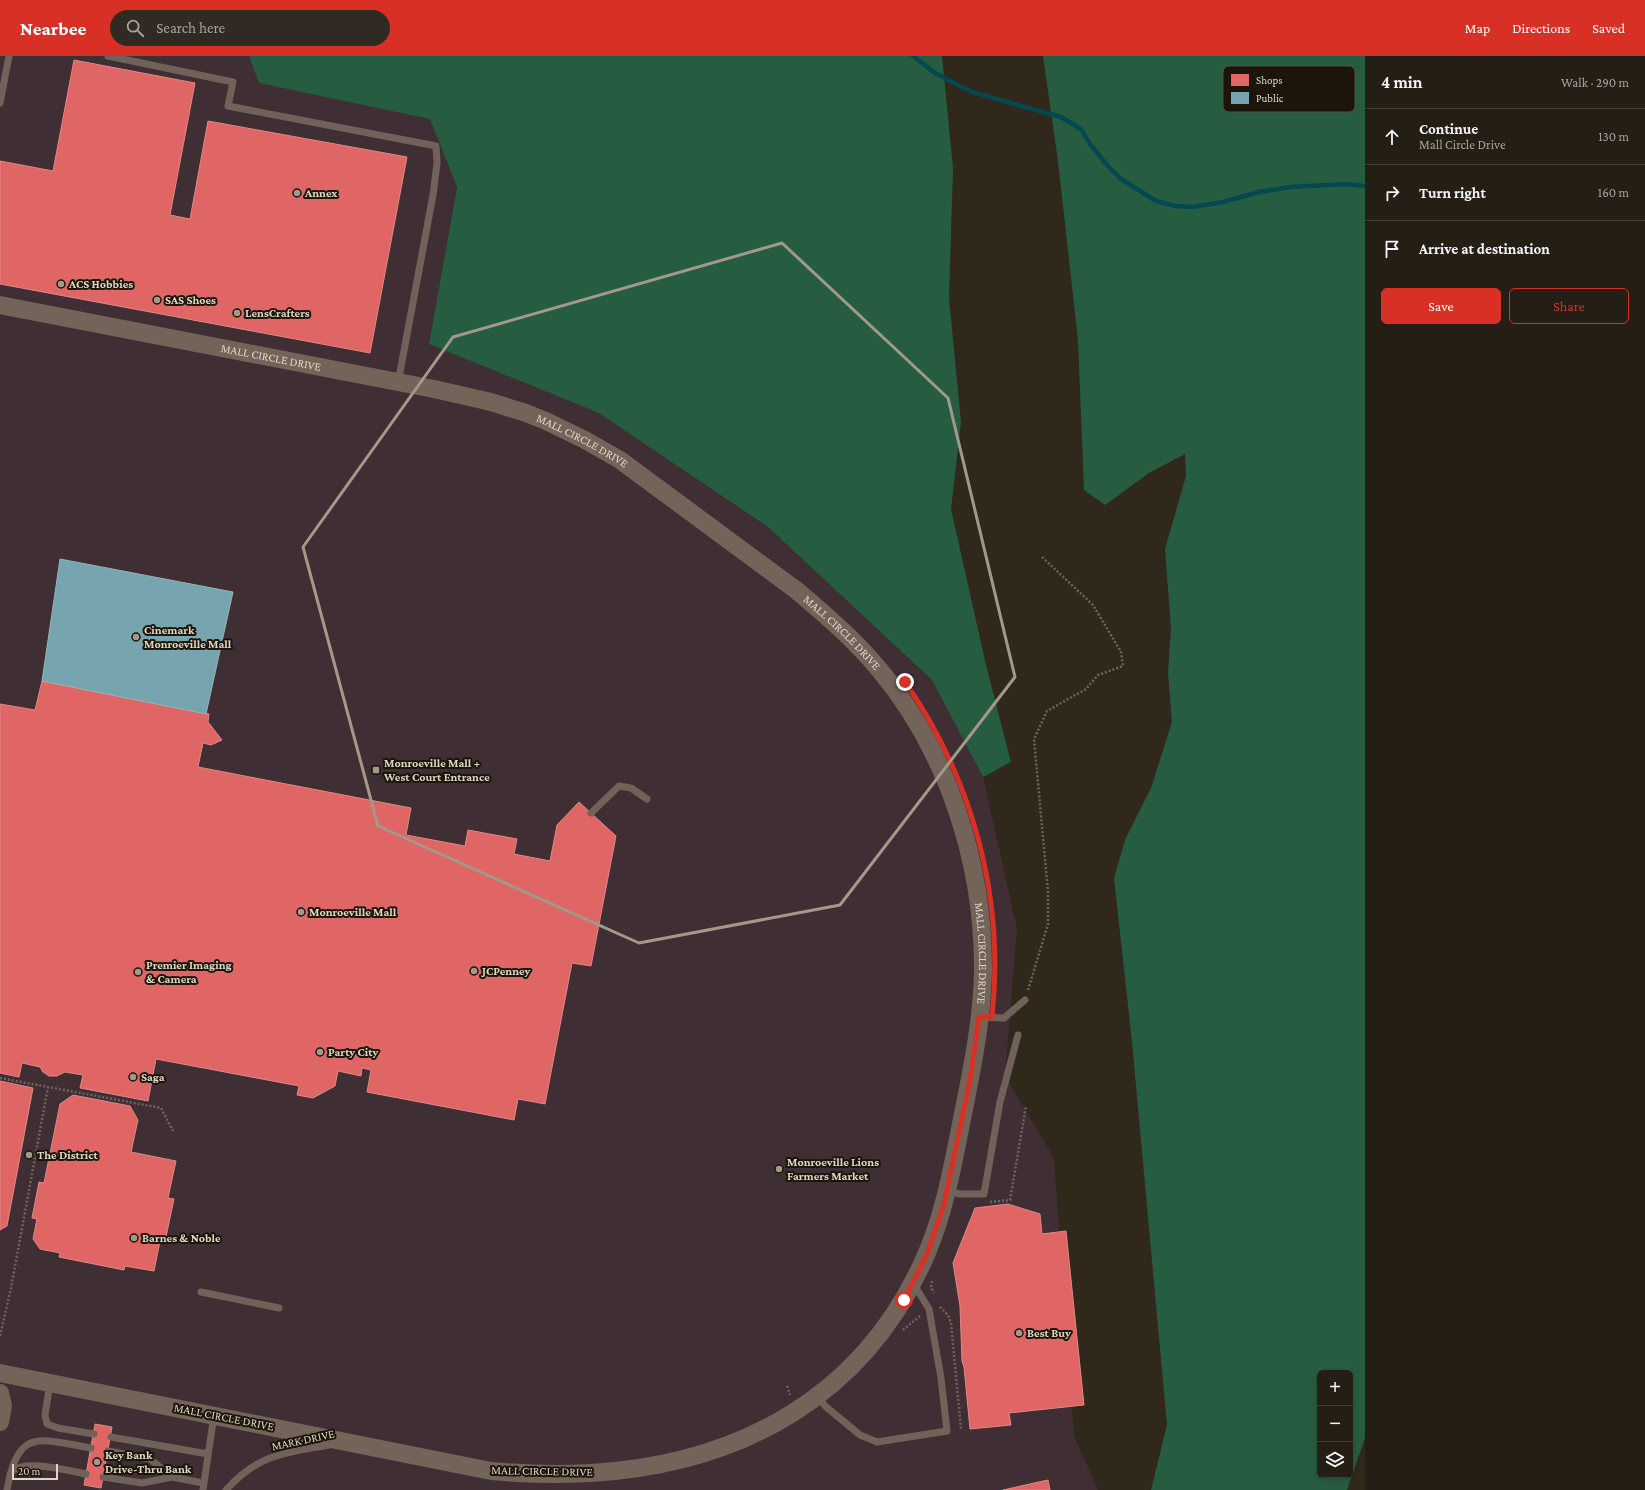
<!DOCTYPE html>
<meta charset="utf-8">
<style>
body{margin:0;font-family:"Crimson Pro",serif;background:#302b22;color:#f1f3f6}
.controls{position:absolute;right:12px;bottom:12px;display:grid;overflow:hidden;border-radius:6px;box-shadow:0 2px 6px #0003}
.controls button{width:36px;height:36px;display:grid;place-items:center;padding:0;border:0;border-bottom:1px solid #413c34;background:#241e14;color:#f1f3f6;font:20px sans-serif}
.scale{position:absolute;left:12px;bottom:10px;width:46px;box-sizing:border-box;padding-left:4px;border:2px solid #dfd6c6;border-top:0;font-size:11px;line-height:14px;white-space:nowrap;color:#dfd6c6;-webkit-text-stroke:3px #1b150a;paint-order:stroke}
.stop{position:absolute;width:12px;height:12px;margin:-9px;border:3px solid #d93025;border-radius:50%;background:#fff}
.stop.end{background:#d93025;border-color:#fff;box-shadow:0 1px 4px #0008}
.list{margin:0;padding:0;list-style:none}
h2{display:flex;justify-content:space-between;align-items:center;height:52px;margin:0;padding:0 16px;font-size:17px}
h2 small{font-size:13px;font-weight:400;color:#a3a2a0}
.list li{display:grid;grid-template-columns:26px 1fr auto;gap:12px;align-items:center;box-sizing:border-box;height:56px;padding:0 16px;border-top:1px solid #413c34}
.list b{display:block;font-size:15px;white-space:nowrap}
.list p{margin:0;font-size:13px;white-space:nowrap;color:#a3a2a0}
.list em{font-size:13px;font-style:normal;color:#a3a2a0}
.actions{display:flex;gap:8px;padding:12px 16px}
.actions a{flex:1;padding:9px 0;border:1px solid #d93025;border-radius:6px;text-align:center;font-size:14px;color:#d93025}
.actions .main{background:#d93025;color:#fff}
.icon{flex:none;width:22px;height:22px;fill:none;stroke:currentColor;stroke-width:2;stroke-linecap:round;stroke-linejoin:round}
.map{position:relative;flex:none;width:1365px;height:1434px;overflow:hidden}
header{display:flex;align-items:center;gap:24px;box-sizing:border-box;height:56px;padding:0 20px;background:#d93025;color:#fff}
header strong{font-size:19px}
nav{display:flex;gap:22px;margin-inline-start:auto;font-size:14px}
.search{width:280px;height:36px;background:#302b22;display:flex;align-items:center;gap:10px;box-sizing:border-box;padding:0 14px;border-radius:22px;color:#a3a2a0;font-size:15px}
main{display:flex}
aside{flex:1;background:#241e14}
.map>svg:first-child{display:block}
</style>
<header>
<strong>Nearbee</strong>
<div class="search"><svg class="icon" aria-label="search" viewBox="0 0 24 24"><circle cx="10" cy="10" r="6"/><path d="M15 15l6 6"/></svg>Search here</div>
<nav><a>Map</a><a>Directions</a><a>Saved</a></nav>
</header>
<main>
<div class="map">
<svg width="1365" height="1434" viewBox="0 0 1365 1434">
<rect width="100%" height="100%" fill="#30281a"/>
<path fill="#3f2f35" d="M0,0H249L260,27L430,62L457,131L429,288L599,357L768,471L932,624L983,721L1017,873L1005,1020L1054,1102L1074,1380L1098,1434H0Z"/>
<path fill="#265d41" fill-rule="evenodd" d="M249,0H942L953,112L949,242L961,366L951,453L986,609L1011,706L983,721L932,624L768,471L599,357L429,288L457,131L430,63L259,27Z
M1043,0H1365V1382L1347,1434H1151L1167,1369L1132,986L1114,822L1125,784L1151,732L1172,666L1168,617L1171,572L1165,493L1186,420L1185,398L1149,417L1105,449L1084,434L1078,284L1058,105ZM1320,1317H1350V1419H1320Z"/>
<path fill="#e06666" stroke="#e08883" d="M74,4L195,27L170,159L190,163L208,65L407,101L370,297L0,228V105L53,115Z
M42,625L209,658L208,666L222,684L211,689L203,687L198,711L411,752L406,779L465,790L468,774L517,783L514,798L550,805L557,769L579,746L616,780L591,910L572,907L545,1048L518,1043L514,1064L367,1036L371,1014L362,1012L361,1020L338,1015L335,1030L313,1042L297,1039L299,1030L156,1003L148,1045L80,1032L83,1019L65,1016L57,1020H49L43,1016L40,1011L22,1007L19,1021L0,1017V648L35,654Z
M0,1025L33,1032L7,1170L0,1174Z
M73,1039L130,1050L138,1064L131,1096L176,1105L168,1142L174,1143L166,1181L161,1180L154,1215L125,1210L124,1214L59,1201L60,1197L40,1193L33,1183L37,1163L32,1162L39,1126L44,1127L60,1048Z
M1008,1148L1040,1158L1042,1178L1066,1175L1084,1349L1009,1357L1011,1369L970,1373L964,1311L962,1305L960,1250L953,1207L975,1152Z
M95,1368L112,1371L101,1432L84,1429Z
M1048,1424L1050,1434H1003Z"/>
<path fill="#76a5af" stroke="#96b4b6" d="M60,503L233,536L206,658L42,625Z"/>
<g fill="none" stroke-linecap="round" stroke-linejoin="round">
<path stroke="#044850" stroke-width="4.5" d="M913,0L935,17L972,36L1061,61L1081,73L1090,88L1107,109L1121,123L1156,145L1175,150L1193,151L1223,146L1259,136L1291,131L1346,128L1365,130"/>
<path stroke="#6e645b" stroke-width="2.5" stroke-dasharray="2 2" stroke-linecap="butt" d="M1028,934L1048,868V836L1034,683L1047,655L1086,633L1098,619L1123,610L1121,596L1093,549L1041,500
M0,1022L161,1052L173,1075
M990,1146L1010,1144L1026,1050
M932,1225L931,1231L934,1237
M940,1251L948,1259L951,1267L961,1373
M903,1274L920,1260
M0,1280L11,1232L48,1031
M787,1330L790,1339"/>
<path stroke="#706259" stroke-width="7" d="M108,0L233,26L228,50L436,90L437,107L433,139L398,327
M0,47L9,0
M591,757L619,730L631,732L647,743
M980,961L1004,962L1025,944
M947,1135L960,1138H984L1000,1046L1018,979
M201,1236L279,1252
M50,1327L45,1359L47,1368L58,1372L94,1378
M818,1340L825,1350L860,1379L877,1386L947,1375L941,1322L929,1253L913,1227
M111,1381L208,1398
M108,1395L150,1403L172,1421
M10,1418C20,1401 70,1415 86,1418
M103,1421L142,1427L172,1421L203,1427
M7,1434C18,1371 39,1383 91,1392
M203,1434L214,1359
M226,1434C258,1398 285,1397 329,1389"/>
<g stroke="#726459" stroke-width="18">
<path id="s1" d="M0,249L434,333L491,346L526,357L546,365L585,384L620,404L796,534C825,558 854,583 878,612C948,695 984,808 983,916C982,962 973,1008 964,1053C954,1102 946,1153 926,1199C865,1340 741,1408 591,1417C558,1419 524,1418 491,1415L0,1317"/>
<path d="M0,1337L3,1350L0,1366"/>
</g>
</g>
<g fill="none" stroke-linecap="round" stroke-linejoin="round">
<path stroke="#d93025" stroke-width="5" d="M904,1244L927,1198L944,1148L970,1024L979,961H992C1005,842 973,724 905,626"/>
</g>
<path fill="none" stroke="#a2998a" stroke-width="3" stroke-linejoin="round" d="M782,187L948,342L1015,621L840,849L639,887L378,770L303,491L453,281Z"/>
<g fill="#a2998a" stroke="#1b150a" stroke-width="1.5">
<circle cx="297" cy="137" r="4"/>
<circle cx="61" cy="228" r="4"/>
<circle cx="157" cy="244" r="4"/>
<circle cx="237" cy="257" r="4"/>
<circle cx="136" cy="581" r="4"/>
<rect x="372" y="710" width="8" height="8" rx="2"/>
<circle cx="301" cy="856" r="4"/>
<circle cx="474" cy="915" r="4"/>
<circle cx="138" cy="916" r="4"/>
<circle cx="320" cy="996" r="4"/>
<circle cx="133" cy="1021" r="4"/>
<circle cx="29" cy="1099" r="4"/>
<circle cx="779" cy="1113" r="4"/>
<circle cx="134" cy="1182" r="4"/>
<circle cx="1019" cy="1277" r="4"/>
<circle cx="97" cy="1406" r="4"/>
</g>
<g text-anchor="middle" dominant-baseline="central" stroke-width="4" stroke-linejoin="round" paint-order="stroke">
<g font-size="12" font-weight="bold" fill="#dfd6c6" stroke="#1b150a" text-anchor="start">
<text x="305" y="137">Annex</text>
<text x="69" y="228">ACS Hobbies</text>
<text x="165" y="244">SAS Shoes</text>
<text x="245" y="257">LensCrafters</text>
<text x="144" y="574">Cinemark<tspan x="144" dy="14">Monroeville Mall</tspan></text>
<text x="384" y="707">Monroeville Mall +<tspan x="384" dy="14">West Court Entrance</tspan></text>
<text x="309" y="856">Monroeville Mall</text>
<text x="146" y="909">Premier Imaging<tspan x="146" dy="14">&amp; Camera</tspan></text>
<text x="482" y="915">JCPenney</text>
<text x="328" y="996">Party City</text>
<text x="141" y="1021">Saga</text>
<text x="37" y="1099">The District</text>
<text x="787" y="1106">Monroeville Lions<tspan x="787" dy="14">Farmers Market</tspan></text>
<text x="142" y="1182">Barnes &amp; Noble</text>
<text x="1027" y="1277">Best Buy</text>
<text x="105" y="1399">Key Bank<tspan x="105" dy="14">Drive-Thru Bank</tspan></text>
</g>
<g font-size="12" fill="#dfd6c6" stroke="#1b150a">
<text stroke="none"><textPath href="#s1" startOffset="276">MALL CIRCLE DRIVE</textPath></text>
<text stroke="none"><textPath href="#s1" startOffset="600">MALL CIRCLE DRIVE</textPath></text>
<text stroke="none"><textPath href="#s1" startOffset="924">MALL CIRCLE DRIVE</textPath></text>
<text stroke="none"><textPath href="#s1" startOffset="1284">MALL CIRCLE DRIVE</textPath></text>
<text transform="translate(224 1361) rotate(11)">MALL CIRCLE DRIVE</text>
<text transform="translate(303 1384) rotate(-12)">MARK DRIVE</text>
<text transform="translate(542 1415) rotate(1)">MALL CIRCLE DRIVE</text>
</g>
</g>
<rect x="1223" y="10" width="132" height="46" rx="6" fill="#1b150a" stroke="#564f42" stroke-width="1"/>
<rect x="1231" y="18" width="18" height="12" fill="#e06666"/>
<rect x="1231" y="36" width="18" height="12" fill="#76a5af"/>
<g font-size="11" fill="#dfd6c6">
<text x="1256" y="28">Shops</text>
<text x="1256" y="46">Public</text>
</g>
</svg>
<div class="controls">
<button>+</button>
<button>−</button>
<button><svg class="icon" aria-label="layers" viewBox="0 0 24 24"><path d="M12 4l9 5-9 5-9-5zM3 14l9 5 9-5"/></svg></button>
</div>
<div class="scale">20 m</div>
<div class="stop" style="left:904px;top:1244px"></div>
<div class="stop end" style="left:905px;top:626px"></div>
</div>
<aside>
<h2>4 min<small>Walk · 290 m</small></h2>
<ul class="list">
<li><svg class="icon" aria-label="ahead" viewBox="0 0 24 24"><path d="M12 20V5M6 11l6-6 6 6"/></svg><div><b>Continue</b><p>Mall Circle Drive</p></div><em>130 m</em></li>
<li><svg class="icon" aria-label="right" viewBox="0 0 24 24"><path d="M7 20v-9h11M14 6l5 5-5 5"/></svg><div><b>Turn right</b></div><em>160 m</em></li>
<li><svg class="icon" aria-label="arrive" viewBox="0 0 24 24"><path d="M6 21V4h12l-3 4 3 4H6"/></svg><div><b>Arrive at destination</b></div></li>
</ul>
<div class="actions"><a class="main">Save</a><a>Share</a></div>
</aside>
</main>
